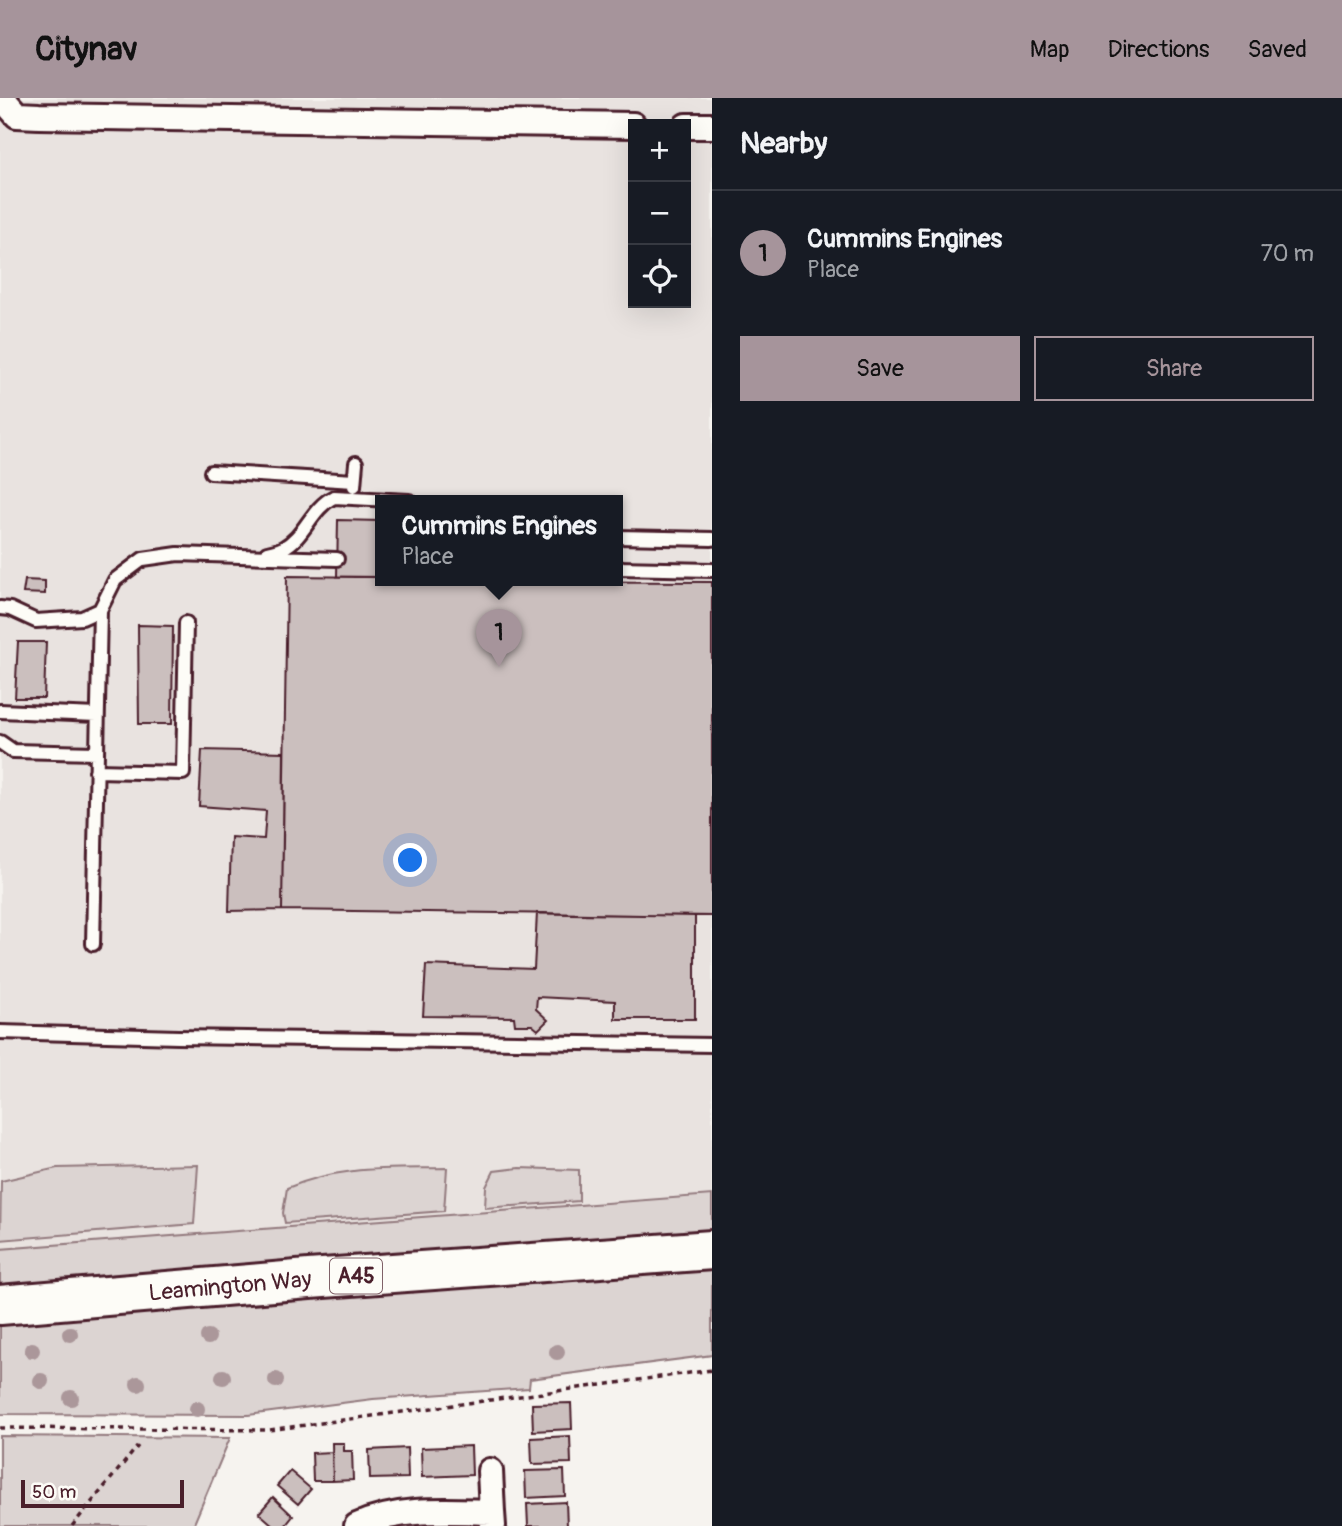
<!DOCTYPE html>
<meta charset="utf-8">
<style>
body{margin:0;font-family:Pangolin,sans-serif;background:#242831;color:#f1f3f6}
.controls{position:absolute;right:21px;top:21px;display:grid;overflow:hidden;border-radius:0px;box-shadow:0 7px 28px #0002}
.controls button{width:63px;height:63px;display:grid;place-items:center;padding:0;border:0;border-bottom:2px solid #363941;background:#171b24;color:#f1f3f6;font:35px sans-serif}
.scale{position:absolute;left:21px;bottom:18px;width:163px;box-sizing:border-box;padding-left:7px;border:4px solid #4a1f2b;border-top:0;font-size:19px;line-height:24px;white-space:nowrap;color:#4a1f2b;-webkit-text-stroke:5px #fdfcf7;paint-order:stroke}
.you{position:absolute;left:411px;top:763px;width:24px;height:24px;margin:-18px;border:5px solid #fff;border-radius:50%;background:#1a73e8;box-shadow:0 0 0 10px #1a73e833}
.badge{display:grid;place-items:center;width:46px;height:46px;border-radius:50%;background:#a6949b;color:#111;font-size:23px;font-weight:700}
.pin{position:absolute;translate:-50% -58px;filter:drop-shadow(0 2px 4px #0008)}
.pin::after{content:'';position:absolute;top:37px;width:24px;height:21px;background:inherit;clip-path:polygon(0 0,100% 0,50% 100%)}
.popup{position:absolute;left:375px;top:397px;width:248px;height:91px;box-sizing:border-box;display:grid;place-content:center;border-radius:0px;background:#171b24;filter:drop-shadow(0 2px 5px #0005);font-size:23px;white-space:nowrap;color:#9ea1a6}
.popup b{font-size:26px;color:#f1f3f6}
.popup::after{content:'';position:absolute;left:50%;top:100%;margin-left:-14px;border:14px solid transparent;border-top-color:#171b24}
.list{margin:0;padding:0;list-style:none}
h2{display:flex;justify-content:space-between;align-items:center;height:91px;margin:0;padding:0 28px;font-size:30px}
h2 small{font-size:23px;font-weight:400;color:#9ea1a6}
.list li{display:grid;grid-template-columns:46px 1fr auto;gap:21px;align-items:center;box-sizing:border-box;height:126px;padding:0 28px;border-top:2px solid #363941}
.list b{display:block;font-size:26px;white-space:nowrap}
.list p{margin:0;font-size:23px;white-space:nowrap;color:#9ea1a6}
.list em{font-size:23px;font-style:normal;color:#9ea1a6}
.actions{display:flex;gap:14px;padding:21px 28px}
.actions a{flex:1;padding:16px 0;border:2px solid #a6949b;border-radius:0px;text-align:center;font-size:24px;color:#a6949b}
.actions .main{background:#a6949b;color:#111}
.icon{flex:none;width:38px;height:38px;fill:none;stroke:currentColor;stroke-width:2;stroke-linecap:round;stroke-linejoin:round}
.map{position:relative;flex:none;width:712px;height:1428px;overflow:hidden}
header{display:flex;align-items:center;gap:42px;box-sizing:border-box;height:98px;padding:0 35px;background:#a6949b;color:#111}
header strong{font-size:33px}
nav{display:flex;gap:38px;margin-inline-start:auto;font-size:24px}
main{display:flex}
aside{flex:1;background:#171b24}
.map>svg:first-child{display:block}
</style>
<header>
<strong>Citynav</strong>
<nav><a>Map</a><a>Directions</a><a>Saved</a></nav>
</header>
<main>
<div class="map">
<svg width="712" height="1428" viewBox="0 0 712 1428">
<rect width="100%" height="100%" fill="#f6f3ef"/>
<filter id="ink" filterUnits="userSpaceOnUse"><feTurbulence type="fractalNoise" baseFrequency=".0143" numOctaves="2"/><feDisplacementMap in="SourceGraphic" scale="14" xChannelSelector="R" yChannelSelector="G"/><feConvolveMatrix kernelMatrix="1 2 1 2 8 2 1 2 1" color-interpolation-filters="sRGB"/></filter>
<g filter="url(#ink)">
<path fill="#e9e3e0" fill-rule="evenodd" d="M0,0H712V1097L0,1151ZM633,26H686V205H633ZM380,403H618V483H380Z"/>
<path fill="#dcd4d2" stroke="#937a7e" stroke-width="2" d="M198,1067L194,1126L0,1142L1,1083L57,1070Z
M447,1070L444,1113L285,1125L283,1115L287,1090C341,1067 389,1071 447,1070Z
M519,1070L579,1072V1103L485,1110L486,1089L494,1073Z
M712,1097V1141L0,1189V1151Z
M712,1168V1257L530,1281L529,1290L373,1301L248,1317L0,1316V1222Z
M0,1338L230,1340L193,1428H0Z"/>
<path fill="#cbbfbe" stroke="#4a1f2b" stroke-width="2" d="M338,422L380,423V479H337Z
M287,478L380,479V483L712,484V818L282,812Z
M25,482L45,483V496L23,495Z
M138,527L173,528L172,626H139Z
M18,544H46L44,600H15Z
M202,652L284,654L282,812L229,813L231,739L264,741L266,713L199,708Z
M537,815L695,818V921H615V903L537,899L536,911L548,922L538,932L532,927H515L514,919L423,918L426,867L534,871Z
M571,1305L572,1331L533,1333L532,1306Z
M570,1338L571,1365L532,1366L531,1340Z
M332,1345H344V1353H352L353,1382L333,1383Z
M471,1348L472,1377L422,1379L421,1350Z
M407,1350L408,1380L370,1381L369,1352Z
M332,1354L333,1383H313L312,1355Z
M564,1372L565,1398L526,1400L525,1373Z
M290,1373L311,1391L298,1406L277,1388Z
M273,1399L293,1418L285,1428H274L259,1415Z
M566,1404L567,1428H528L527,1406Z"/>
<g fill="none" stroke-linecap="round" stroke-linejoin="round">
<defs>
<path id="service" d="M211,374L354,383
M354,388L356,365
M618,439L712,441
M267,455C272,454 278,453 283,450C305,439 311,410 334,399L409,403
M618,470L712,472
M0,510L10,511L36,523L82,520L100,512L115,482L143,461L178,456L337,461
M0,613L97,617
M0,644L13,653L96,655
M96,673L183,675L186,525
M93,846L100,512
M0,934L178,939L712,947"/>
<path id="minor" d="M2,0L17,17L39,18L633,27
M686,28H712
M490,1373L492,1414
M357,1428C400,1409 446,1413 492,1414L493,1428"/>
<path id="trunk" d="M0,1207L309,1181L712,1152"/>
</defs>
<use href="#service" stroke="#4a1f2b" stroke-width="18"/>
<use href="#minor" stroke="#4a1f2b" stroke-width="30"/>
<use href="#trunk" stroke="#4a1f2b" stroke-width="44"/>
<path stroke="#4a1f2b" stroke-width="3.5" stroke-dasharray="5 5" stroke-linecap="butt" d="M0,1330L269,1332L712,1272
M72,1428L138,1348"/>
<use href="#service" stroke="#fdfcf7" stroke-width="12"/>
<use href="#minor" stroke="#fdfcf7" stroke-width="24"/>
<use href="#trunk" stroke="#fdfcf7" stroke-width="38"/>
</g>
<g fill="#ab979a">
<circle cx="70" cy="1236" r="8"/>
<circle cx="208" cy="1239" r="8"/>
<circle cx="32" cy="1252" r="8"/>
<circle cx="557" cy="1254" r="8"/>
<circle cx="223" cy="1279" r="8"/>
<circle cx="276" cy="1282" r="8"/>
<circle cx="41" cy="1283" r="8"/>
<circle cx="138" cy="1286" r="8"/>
<circle cx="71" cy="1300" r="8"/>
<circle cx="197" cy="1311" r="8"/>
</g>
</g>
<g text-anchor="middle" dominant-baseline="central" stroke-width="5" stroke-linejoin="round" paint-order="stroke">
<rect fill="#fdfcf7" stroke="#806168" stroke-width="2" x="330" y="1160.5" width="52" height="35" rx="5"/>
<g font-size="21" font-weight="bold" fill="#4a1f2b">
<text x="356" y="1178">A45</text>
</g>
<g font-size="23" fill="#4a1f2b" stroke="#fdfcf7">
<text transform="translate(230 1188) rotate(-5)">Leamington Way</text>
</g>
</g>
</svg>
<div class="controls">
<button>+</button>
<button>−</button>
<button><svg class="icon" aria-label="locate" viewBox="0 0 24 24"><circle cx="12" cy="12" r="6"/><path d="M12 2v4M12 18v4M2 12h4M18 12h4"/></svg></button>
</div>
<div class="scale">50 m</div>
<div class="you"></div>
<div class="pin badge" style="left:499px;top:569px">1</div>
<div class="popup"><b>Cummins Engines</b>Place</div>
</div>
<aside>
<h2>Nearby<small></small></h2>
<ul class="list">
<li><span class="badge">1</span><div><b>Cummins Engines</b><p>Place</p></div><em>70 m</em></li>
</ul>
<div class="actions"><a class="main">Save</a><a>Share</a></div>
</aside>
</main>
